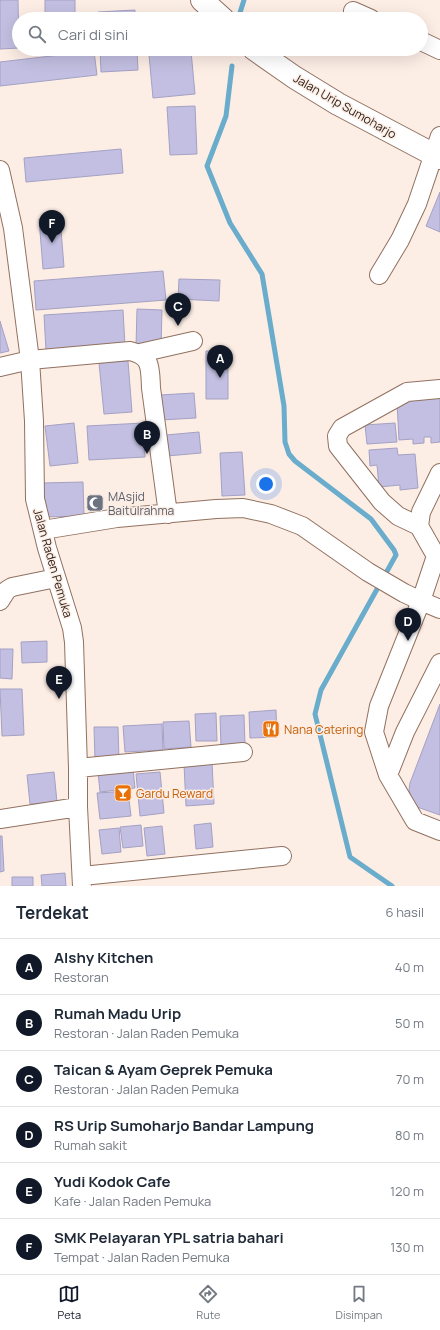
<!DOCTYPE html>
<html lang="id">
<meta charset="utf-8">
<style>
body{margin:0;font-family:Manrope,sans-serif;background:#f2f2f3;color:#1f2937}
.you{position:absolute;left:266px;top:484px;width:14px;height:14px;margin:-10px;border:3px solid #fff;border-radius:50%;background:#1a73e8;box-shadow:0 0 0 6px #1a73e833}
.badge{display:grid;place-items:center;width:26px;height:26px;border-radius:50%;background:#111827;color:#fff;font-size:13px;font-weight:700}
.pin{position:absolute;translate:-50% -33px;filter:drop-shadow(0 1px 2px #0008)}
.pin::after{content:'';position:absolute;top:21px;width:14px;height:12px;background:inherit;clip-path:polygon(0 0,100% 0,50% 100%)}
.list{margin:0;padding:0;list-style:none}
h2{display:flex;justify-content:space-between;align-items:center;height:52px;margin:0;padding:0 16px;font-size:17px}
h2 small{font-size:13px;font-weight:400;color:#747a83}
.list li{display:grid;grid-template-columns:26px 1fr auto;gap:12px;align-items:center;box-sizing:border-box;height:56px;padding:0 16px;border-top:1px solid #e0e1e3}
.list b{display:block;font-size:15px;white-space:nowrap}
.list p{margin:0;font-size:13px;white-space:nowrap;color:#747a83}
.list em{font-size:13px;font-style:normal;color:#747a83}
.icon{flex:none;width:22px;height:22px;fill:none;stroke:currentColor;stroke-width:2;stroke-linecap:round;stroke-linejoin:round}
.map{position:relative;flex:none;width:440px;height:886px;overflow:hidden}
.search{position:absolute;background:#fff;box-shadow:0 4px 16px #0002;left:12px;right:12px;top:12px;height:44px;display:flex;align-items:center;gap:10px;box-sizing:border-box;padding:0 14px;border-radius:22px;color:#747a83;font-size:15px}
.sheet{height:388px;background:#fff}
nav{display:flex;justify-content:space-around;align-items:center;box-sizing:border-box;height:56px;border-top:1px solid #e0e1e3;background:#fff;font-size:11px;color:#747a83}
nav a{display:grid;justify-items:center;gap:2px}
nav .on{color:#111827}
.map>svg:first-child{display:block}
</style>
<div class="map">
<svg width="440" height="886" viewBox="0 0 440 886">
<rect width="100%" height="100%" fill="#fcede5"/>
<g fill="none" stroke-linecap="round" stroke-linejoin="round">
<path stroke="#69accb" stroke-width="5" d="M238,19L244,0
M232,66L226,116L207,166L230,223L262,274L284,406L285,442L289,454L295,461L371,519L394,550L396,555L321,690L315,714L350,857L392,886"/>
</g>
<path fill="#c3bfe2" stroke="#a5a1c3" d="M0,0H18L19,48L0,49Z
M45,0H75V19H45Z
M135,10V19H99L98,12Z
M100,49H137L138,70L101,72Z
M94,51L97,75L0,86V62Z
M191,51L195,94L153,98L149,55Z
M195,106L197,154L170,155L167,107Z
M121,149L123,173L26,182L24,158Z
M440,192V232L426,226Z
M60,217L64,267L43,269L39,219Z
M163,271L166,300L36,310L34,281Z
M179,279L220,280L219,301L178,299Z
M137,309L162,310L161,347L136,346Z
M123,310L125,346L46,351L44,315Z
M0,321L9,351L0,353Z
M206,351H228V399H206Z
M128,361L132,412L104,414L99,363Z
M194,393L196,418L161,420L160,395Z
M440,398V442L431,443V437H424V443L413,444V439L399,440L397,402Z
M74,423L78,463L50,466L45,426Z
M143,423L145,457L89,460L87,426Z
M395,423L397,442L367,444L365,425Z
M199,432L201,453L167,456L166,435Z
M397,448L398,455L415,454L418,488L400,490V485L379,487L377,465L370,466L369,450Z
M242,452L245,495L222,496L220,453Z
M83,482L84,516L43,517L42,483Z
M47,641V662L22,663L21,642Z
M0,649H13L12,679L0,678Z
M0,689H22L24,735L2,736Z
M440,704V815L417,807L411,797L409,790L410,783Z
M276,710L277,737L250,738L249,712Z
M216,713L217,741H196L195,714Z
M244,715L245,745L221,746L220,716Z
M189,721L191,747L164,749L163,722Z
M162,724L163,750L125,752L123,726Z
M94,727H118L119,760L95,761Z
M212,762L214,804L186,806L184,764Z
M133,769L135,788L100,792L98,772Z
M54,772L57,802L30,804L27,775Z
M160,772L164,813L140,816L136,774Z
M128,791L131,816L100,819L97,793Z
M211,823L213,847L196,849L194,825Z
M141,825L143,846L123,848L120,827Z
M162,826L165,854L147,856L144,828Z
M119,828L121,852L102,854L99,830Z
M0,836H2L4,871L0,872Z
M65,873L66,886H42L41,875Z
M12,877H33V886H12Z"/>
<g fill="none" stroke-linecap="round" stroke-linejoin="round">
<defs>
<path id="minor" d="M353,11L371,19
M421,41L440,50
M0,170L13,228L30,360L34,421L35,499L47,548L72,628L74,642L78,768V807L82,886
M379,275L400,240L417,204L440,136
M140,353L193,341
M0,367L30,360L130,351C152,356 150,368 151,388L168,514
M419,526L398,516L382,502L338,446L337,436L342,428L407,392L440,389
M43,530L117,518L216,509L243,508L271,514L302,526L368,572L404,593L421,601L436,556L419,526L421,512L440,473
M0,601L7,590L12,587L56,578
M440,609L421,601L379,706L374,732L388,775L415,821L440,831
M78,768L243,752
M388,775L405,732L440,663
M0,819L78,807
M82,876L282,856"/>
<path id="major" d="M202,0L223,19
M254,49L294,77L338,104L440,158"/>
</defs>
<use href="#minor" stroke="#917160" stroke-width="20"/>
<use href="#major" stroke="#917160" stroke-width="24"/>
<use href="#minor" stroke="#fff" stroke-width="18"/>
<use href="#major" stroke="#fff" stroke-width="22"/>
</g>
<defs>
<symbol id="mosque-square" viewBox="-11 -11 22 22"><rect x="-9" y="-9" width="18" height="18" rx="4" fill="#6b7280" stroke="#fcede5"/><path d="M3.5-4.9A6 6 0 1 0 3.5 4.9A5 5 0 1 1 3.5-4.9Z" fill="#fff"/></symbol>
<symbol id="restaurant-square" viewBox="-11 -11 22 22"><rect x="-9" y="-9" width="18" height="18" rx="4" fill="#e8710a" stroke="#fcede5"/><path d="M-5-6h1v4h1v-4h1v4h1v-4h1v5L-1.5 .5V6h-2V.5L-5-1ZM5-6V6H3V1.5H1.5Q1.5-4 5-6Z" fill="#fff"/></symbol>
<symbol id="bar-square" viewBox="-11 -11 22 22"><rect x="-9" y="-9" width="18" height="18" rx="4" fill="#e8710a" stroke="#fcede5"/><path d="M-6-5H6L.8 .8V4.5H3.5V6h-7V4.5H-.8V.8Z" fill="#fff"/></symbol>
</defs>
<g fill-rule="evenodd">
<use href="#mosque-square" x="85" y="493" width="20" height="20"/>
<use href="#restaurant-square" x="261" y="719" width="20" height="20"/>
<use href="#bar-square" x="113" y="783" width="20" height="20"/>
</g>
<g text-anchor="middle" dominant-baseline="central" stroke-width="3" stroke-linejoin="round" paint-order="stroke">
<g font-size="12" fill="#2e211a" stroke="#fcede5">
<text transform="translate(345 106) rotate(30)">Jalan Urip Sumoharjo</text>
<text transform="translate(53 563) rotate(74)">Jalan Raden Pemuka</text>
</g>
<g font-size="12" fill="#5b616d" stroke="#fcede5" text-anchor="start">
<text x="108" y="496">MAsjid<tspan x="108" dy="14">Baitulrahma</tspan></text>
</g>
<g font-size="12" fill="#c56008" stroke="#fcede5" text-anchor="start">
<text x="284" y="729">Nana Catering</text>
<text x="136" y="793">Gardu Reward</text>
</g>
</g>
</svg>
<div class="you"></div>
<div class="pin badge" style="left:220px;top:378px">A</div>
<div class="pin badge" style="left:147px;top:454px">B</div>
<div class="pin badge" style="left:178px;top:326px">C</div>
<div class="pin badge" style="left:408px;top:641px">D</div>
<div class="pin badge" style="left:59px;top:699px">E</div>
<div class="pin badge" style="left:52px;top:243px">F</div>
<div class="search"><svg class="icon" aria-label="search" viewBox="0 0 24 24"><circle cx="10" cy="10" r="6"/><path d="M15 15l6 6"/></svg>Cari di sini</div>
</div>
<section class="sheet">
<h2>Terdekat<small>6 hasil</small></h2>
<ul class="list">
<li><span class="badge">A</span><div><b>Alshy Kitchen</b><p>Restoran</p></div><em>40 m</em></li>
<li><span class="badge">B</span><div><b>Rumah Madu Urip</b><p>Restoran · Jalan Raden Pemuka</p></div><em>50 m</em></li>
<li><span class="badge">C</span><div><b>Taican &amp; Ayam Geprek Pemuka</b><p>Restoran · Jalan Raden Pemuka</p></div><em>70 m</em></li>
<li><span class="badge">D</span><div><b>RS Urip Sumoharjo Bandar Lampung</b><p>Rumah sakit</p></div><em>80 m</em></li>
<li><span class="badge">E</span><div><b>Yudi Kodok Cafe</b><p>Kafe · Jalan Raden Pemuka</p></div><em>120 m</em></li>
<li><span class="badge">F</span><div><b>SMK Pelayaran YPL satria bahari</b><p>Tempat · Jalan Raden Pemuka</p></div><em>130 m</em></li>
</ul>
</section>
<nav>
<a class="on"><svg class="icon" aria-label="map" viewBox="0 0 24 24"><path d="M3 6l6-2 6 2 6-2v14l-6 2-6-2-6 2zM9 4v14M15 6v14"/></svg>Peta</a>
<a><svg class="icon" aria-label="directions" viewBox="0 0 24 24"><path d="M12 3l9 9-9 9-9-9zM9 14v-3h6M13 9l2 2-2 2"/></svg>Rute</a>
<a><svg class="icon" aria-label="saved" viewBox="0 0 24 24"><path d="M7 4h10v16l-5-4-5 4z"/></svg>Disimpan</a>
</nav>
